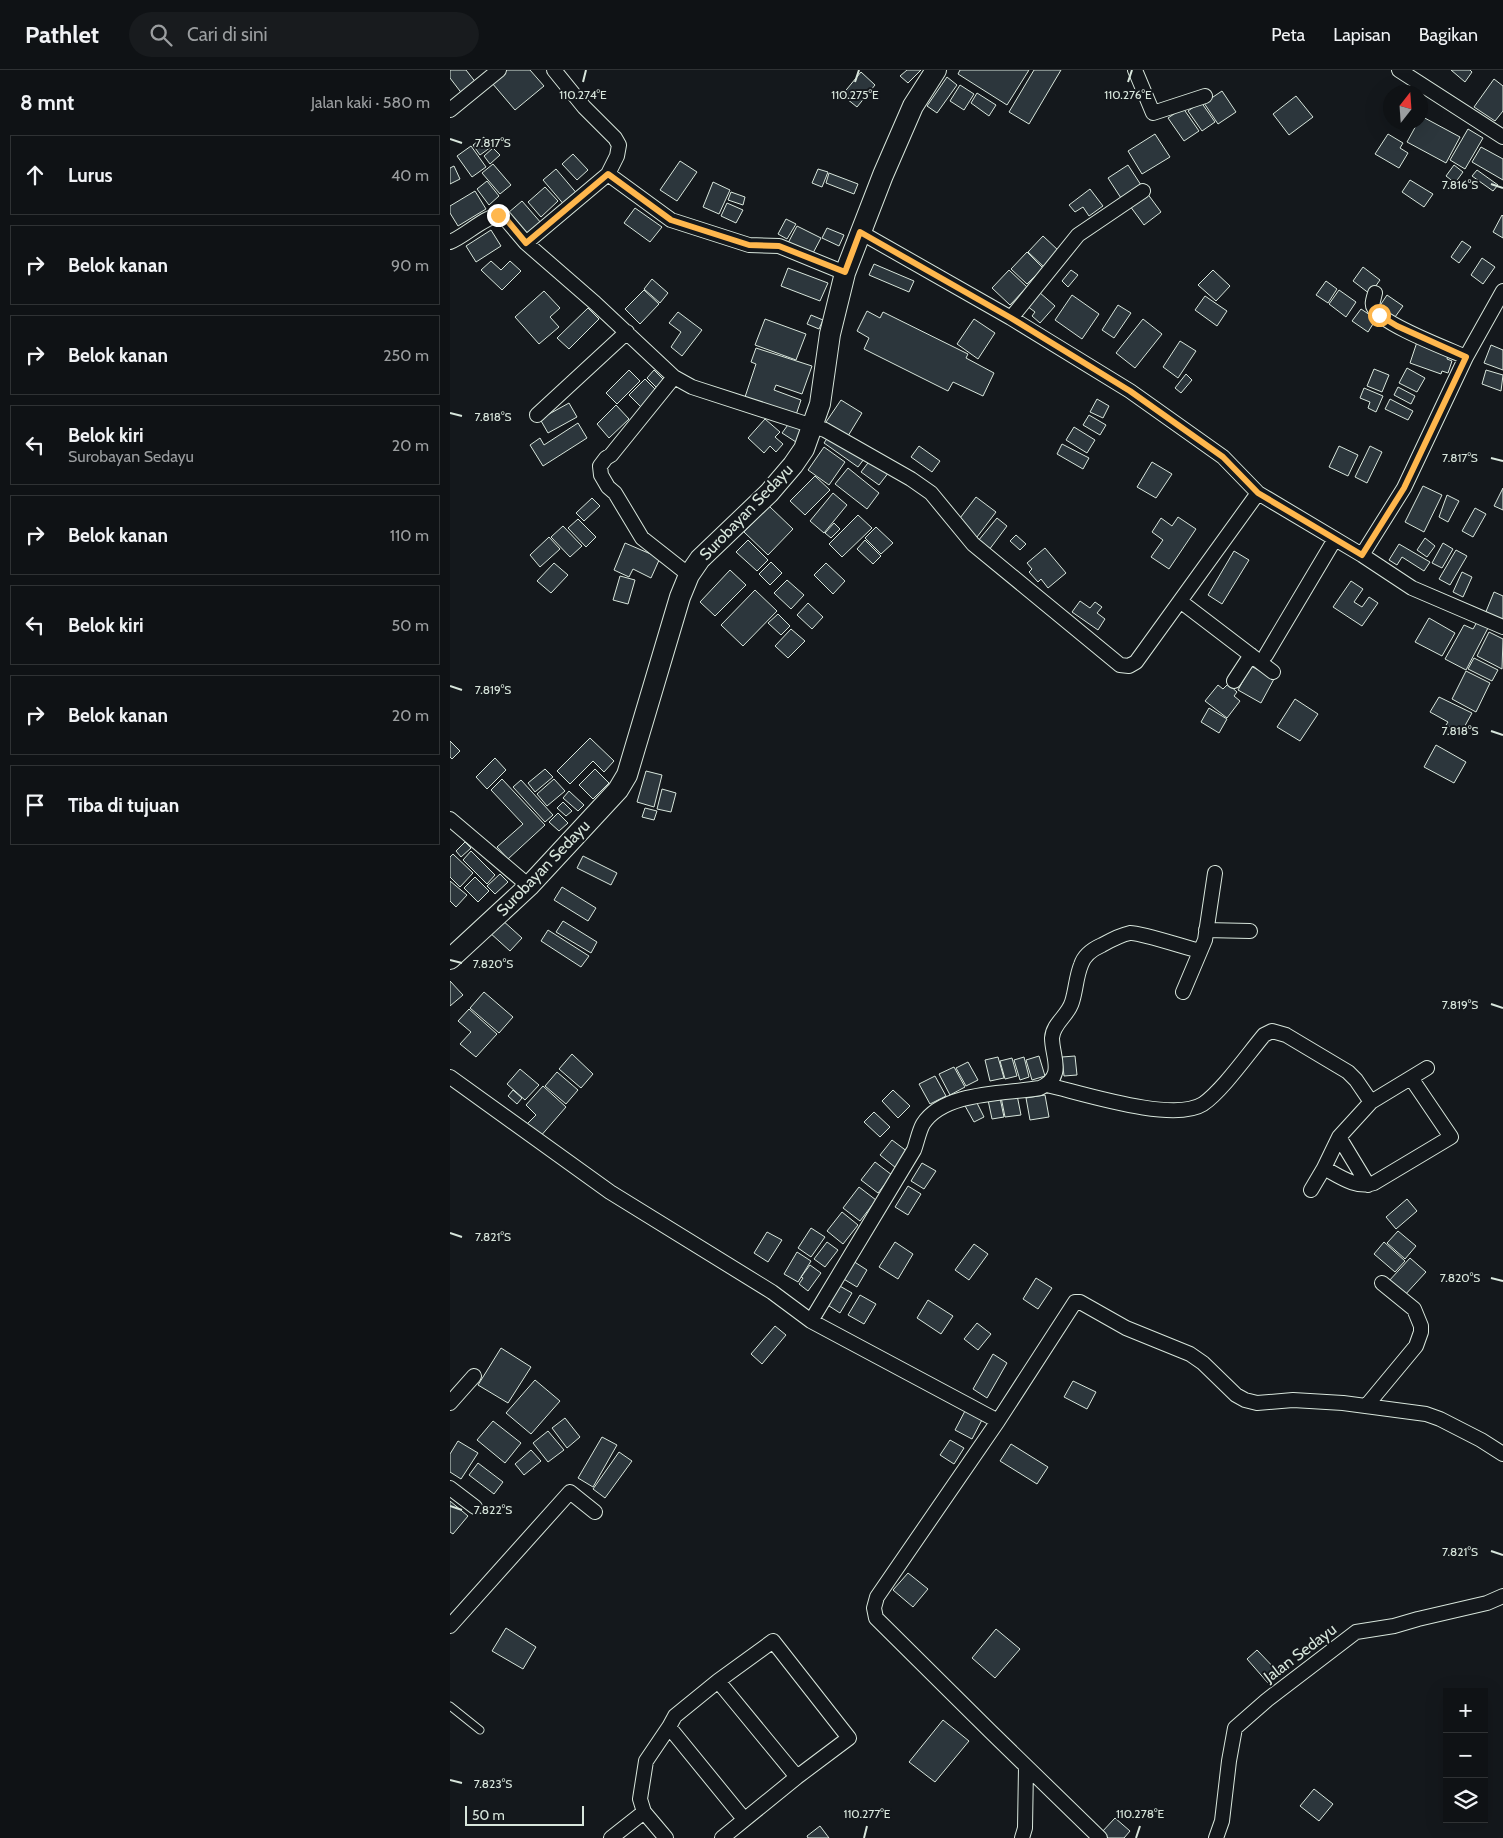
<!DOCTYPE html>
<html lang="id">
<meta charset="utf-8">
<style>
body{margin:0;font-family:Cabin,sans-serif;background:#181b1e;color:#f1f3f6}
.controls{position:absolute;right:15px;bottom:15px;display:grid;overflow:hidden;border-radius:0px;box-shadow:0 5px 20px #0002}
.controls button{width:45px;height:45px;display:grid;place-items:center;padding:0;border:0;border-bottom:1px solid #2f3234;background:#0f1215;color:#f1f3f6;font:25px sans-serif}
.compass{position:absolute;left:933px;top:15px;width:45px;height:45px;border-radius:50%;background:#0f1215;box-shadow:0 5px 20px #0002;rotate:17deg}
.scale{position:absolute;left:15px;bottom:12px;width:119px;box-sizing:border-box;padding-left:5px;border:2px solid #d8e6dc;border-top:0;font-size:14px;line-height:18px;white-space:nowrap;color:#d8e6dc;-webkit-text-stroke:4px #14181c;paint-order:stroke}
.stop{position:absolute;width:15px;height:15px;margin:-11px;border:4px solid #ffb74d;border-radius:50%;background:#fff}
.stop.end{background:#ffb74d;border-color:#fff;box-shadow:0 1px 5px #0008}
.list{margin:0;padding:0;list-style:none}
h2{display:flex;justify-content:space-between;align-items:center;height:65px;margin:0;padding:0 20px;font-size:21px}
h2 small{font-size:16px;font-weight:400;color:#9b9ea0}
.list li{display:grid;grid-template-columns:32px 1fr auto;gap:15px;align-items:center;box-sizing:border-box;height:80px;margin:0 10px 10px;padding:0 10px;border:1px solid #2f3234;border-radius:0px}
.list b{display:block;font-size:19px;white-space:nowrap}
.list p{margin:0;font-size:16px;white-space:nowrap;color:#9b9ea0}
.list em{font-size:16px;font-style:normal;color:#9b9ea0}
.icon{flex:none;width:28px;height:28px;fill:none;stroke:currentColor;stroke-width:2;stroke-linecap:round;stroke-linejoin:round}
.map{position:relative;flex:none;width:1053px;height:1768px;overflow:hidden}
header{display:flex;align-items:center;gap:30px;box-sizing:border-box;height:70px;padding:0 25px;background:#0f1215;border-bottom:1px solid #2f3234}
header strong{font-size:24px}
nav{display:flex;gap:28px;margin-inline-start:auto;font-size:18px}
.search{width:350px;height:45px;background:#181b1e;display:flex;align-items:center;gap:12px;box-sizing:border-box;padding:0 18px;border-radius:28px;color:#9b9ea0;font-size:19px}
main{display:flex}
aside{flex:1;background:#0f1215}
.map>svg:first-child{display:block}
</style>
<header>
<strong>Pathlet</strong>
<div class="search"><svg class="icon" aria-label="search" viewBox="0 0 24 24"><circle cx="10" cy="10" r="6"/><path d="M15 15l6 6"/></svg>Cari di sini</div>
<nav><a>Peta</a><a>Lapisan</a><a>Bagikan</a></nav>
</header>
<main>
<aside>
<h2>8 mnt<small>Jalan kaki · 580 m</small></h2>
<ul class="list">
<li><svg class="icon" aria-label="ahead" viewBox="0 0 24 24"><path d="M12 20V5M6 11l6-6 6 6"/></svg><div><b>Lurus</b></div><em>40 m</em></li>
<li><svg class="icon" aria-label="right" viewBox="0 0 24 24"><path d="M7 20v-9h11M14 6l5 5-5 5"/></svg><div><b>Belok kanan</b></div><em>90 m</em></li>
<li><svg class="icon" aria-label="right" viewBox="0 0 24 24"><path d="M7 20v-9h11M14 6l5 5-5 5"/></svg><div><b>Belok kanan</b></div><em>250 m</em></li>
<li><svg class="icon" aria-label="left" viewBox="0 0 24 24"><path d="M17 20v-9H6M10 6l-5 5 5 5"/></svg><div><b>Belok kiri</b><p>Surobayan Sedayu</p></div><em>20 m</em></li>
<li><svg class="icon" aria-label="right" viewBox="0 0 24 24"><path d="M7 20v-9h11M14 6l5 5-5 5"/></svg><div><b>Belok kanan</b></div><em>110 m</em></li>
<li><svg class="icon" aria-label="left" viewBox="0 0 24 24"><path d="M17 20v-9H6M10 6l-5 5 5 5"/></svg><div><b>Belok kiri</b></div><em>50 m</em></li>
<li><svg class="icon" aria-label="right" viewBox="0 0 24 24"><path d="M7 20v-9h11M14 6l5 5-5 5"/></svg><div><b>Belok kanan</b></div><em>20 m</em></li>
<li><svg class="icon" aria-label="arrive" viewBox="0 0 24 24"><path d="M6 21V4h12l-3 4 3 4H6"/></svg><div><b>Tiba di tujuan</b></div></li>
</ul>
</aside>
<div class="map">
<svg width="1053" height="1768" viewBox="0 0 1053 1768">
<rect width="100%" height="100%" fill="#14181c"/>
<path fill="#2c363c" stroke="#d8e6dc" d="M0,0H16L27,14L13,25L0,8Z
M57,0H80L94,16L65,40L42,13Z
M457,0H471L458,13L450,6Z
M510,0H579L557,35L508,4Z
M584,0H611L579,54L559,42Z
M1001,0H1020L1022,2L1015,12Z
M411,2L425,15L407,37L392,25Z
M497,7L507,15L487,43L477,36Z
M1044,9L1053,16V41L1045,51L1024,37Z
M510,15L524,24L514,40L500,31Z
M772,21L786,42L768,54L754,33Z
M527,23L546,35L539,46L521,33Z
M846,26L863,47L839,65L823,44Z
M751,32L765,52L752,61L738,41Z
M733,38L749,61L734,71L718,48Z
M971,46L1010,67L996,93L957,72L968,52H971Z
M1018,59L1033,68L1015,99L1000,90Z
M705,64L720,87L692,104L678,81Z
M938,64L953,73L950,78L958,83L949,98L925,84Z
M34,67L41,77L30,85L23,75Z
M21,76L36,97L22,107L7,86Z
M1031,77L1053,89V110L1022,92Z
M43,78L50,85L40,94L34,86Z
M123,84L138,100L127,110L112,94Z
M230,91L247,102L227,131L210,120Z
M43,94L61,115L50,124L32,103Z
M678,95L691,115L671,128L658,108Z
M1004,95L1013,102L1005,113L996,106Z
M4,96L10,109L0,114V98Z
M106,99L129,126L116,137L93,110Z
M368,99L378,102L372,117L362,113Z
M1027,100L1048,115L1043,121L1022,106Z
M379,103L408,114L404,124L376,113Z
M960,110L983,124L974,137L952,122Z
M37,111L49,126L39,135L27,119Z
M263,112L280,120L269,144L253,137Z
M95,117L108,131L91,147L78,132Z
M640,119L653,136L639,146L633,137L625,142L619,135Z
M25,121L36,139L8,156L0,143V136Z
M281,122L295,127L293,135L278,130Z
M697,123L711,142L694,155L680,136Z
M72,131L92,154L77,166L58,143Z
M277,133L293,140L286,153L271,146Z
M185,138L212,157L200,172L174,153Z
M1052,145L1053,146V168L1043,162Z
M336,149L346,154L337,169L328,164Z
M347,156L371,168L362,185L338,173Z
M377,158L394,165L389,176L372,168Z
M41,160L51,176L26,192L16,176Z
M593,166L609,181L594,197L578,182Z
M1012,171L1021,177L1009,193L1001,187Z
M577,182L593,198L577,214L561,199Z
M1032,188L1045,197L1033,214L1021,205Z
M41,191L51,200L60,191L71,201L52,220L31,200Z
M424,194L464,211L459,222L419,205Z
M913,197L930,210L920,224L903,211Z
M338,198L378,213L370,231L331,216Z
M559,200L577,217L560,235L542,218Z
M621,200L628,205L618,217L612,211Z
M763,200L780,216L766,231L748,215Z
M202,209L218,223L210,233L194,219Z
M876,211L887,219L878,233L866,225Z
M194,220L209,234L190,254L175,239Z
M889,220L906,232L896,247L879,234Z
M94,221L110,238L100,247L109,257L89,274L65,247Z
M589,222L605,236L590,253L582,246L585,242L577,236Z
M622,225L649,244L632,269L605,250Z
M937,225L953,236L945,247L929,237Z
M755,226L777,241L767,256L745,240Z
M668,235L681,243L664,268L652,260Z
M138,238L149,249L119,279L107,268Z
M911,239L926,249L918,262L902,251Z
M417,241L430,248L433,242L518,284L516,288L544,303L533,326L503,312L498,321L414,279L419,268L407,261Z
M228,242L252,260L232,286L221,277L231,262L219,253Z
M361,245L373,250L369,259L357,254Z
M315,249L356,264L346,290L305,275Z
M524,249L545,263L528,289L507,274Z
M693,249L712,264L685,298L666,283Z
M968,269L999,281L997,289L1002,291L998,303L992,301L991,304L960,293Z
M730,271L746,281L728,308L713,297Z
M1041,275L1053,280V300L1034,293Z
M306,278L362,296L352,324L326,315L324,320L351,330L346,345L295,327L306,294L301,292Z
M957,298L975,308L967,322L949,313Z
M924,299L939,305L932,322L917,316Z
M179,300L190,311L167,334L156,323Z
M204,300L216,312L208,319L197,308Z
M1036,300L1053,305L1051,321L1032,314Z
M736,304L742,310L731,323L725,318Z
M195,309L207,321L191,337L179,325Z
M948,317L965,326L961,334L944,325Z
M914,318L933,326L926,342L918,338L920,332L910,328Z
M647,329L659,336L653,348L640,342Z
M940,329L963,341L958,350L935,339Z
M391,330L412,343L398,366L376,352Z
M119,333L127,347L98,363L90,349Z
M166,335L179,349L159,368L147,354Z
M639,345L656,355L650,365L633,355Z
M315,349L330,362L325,367L333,374L326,382L320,376L314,383L298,368Z
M340,352L354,361L346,372L332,363Z
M128,353L137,368L93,396L80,375L90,368L94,375Z
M624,357L645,370L637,383L616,370Z
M380,364L414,389L408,397L374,373Z
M612,374L639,388L633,399L607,384Z
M469,376L490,391L482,402L461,387Z
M889,376L908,385L898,406L879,397Z
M920,376L932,382L917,413L905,407Z
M374,377L395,392L379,415L358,400Z
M421,389L439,402L429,415L411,402Z
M702,392L722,404L706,428L687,417Z
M398,398L429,423L417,439L385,414Z
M365,406L380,420L355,445L340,431Z
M973,416L992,425L974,462L955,452Z
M1053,418V440L1044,436Z
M383,423L397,435L374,463L360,451Z
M997,425L1009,431L998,452L989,447Z
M526,427L546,442L527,467L507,452Z
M142,428L150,436L134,451L126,443Z
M319,436L343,459L318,485L294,462Z
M1025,438L1036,444L1023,467L1012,461Z
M408,445L422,458L392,487L379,474Z
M728,447L746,459L719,499L701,487L713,470L702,462L711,448L722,456Z
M547,448L557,456L539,480L528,471Z
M128,449L146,467L136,477L118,458Z
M384,453L390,459L381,468L375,463Z
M113,456L132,476L120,487L101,467Z
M426,457L443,473L431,484L415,468Z
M566,465L576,474L570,480L560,471Z
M99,467L110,479L90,497L80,485Z
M975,468L985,476L977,487L967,480Z
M298,470L318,490L307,501L286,482Z
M415,470L431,486L423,494L407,479Z
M175,473L210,488L201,508L183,499L179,507L164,500Z
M993,473L1003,479L992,498L982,493Z
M949,474L980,492L974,501L952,487L947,495L939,490Z
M595,478L616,503L598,518L591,509L588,512L579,502L582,499L577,493Z
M1006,480L1017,486L1000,515L989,509Z
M784,481L799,490L772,534L758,525Z
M321,492L332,503L320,515L309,504Z
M104,493L118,505L101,523L87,511Z
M376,493L395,511L383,524L364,505Z
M280,500L296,515L265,546L250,532Z
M1012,502L1022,507L1013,527L1003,522Z
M170,506L185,510L178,534L163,530Z
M337,510L354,525L341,539L324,523Z
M901,511L913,519L904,532L912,537L919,527L928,533L912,556L883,537Z
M305,520L327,541L293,576L271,555Z
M1044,522L1053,526V551L1035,544Z
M630,531L640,538L645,532L652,537L647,543L655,549L648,560L622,542Z
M358,533L373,547L362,559L347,545Z
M328,544L340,556L331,565L318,553Z
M979,548L1005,563L992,586L965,572Z
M1027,552L1038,558L1016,600L995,589L1014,555L1023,559Z
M341,559L355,571L338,588L325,576Z
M1039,562L1053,569L1052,599L1027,586Z
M1024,588L1048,600L1042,611L1018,599Z
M801,596L824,609L811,633L788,620Z
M1016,601L1040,613L1026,642L1002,629Z
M778,614L787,622L784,626L790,631L777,648L755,631L768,615L773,619Z
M989,627L1022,643L1011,663L996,655L998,652L980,642Z
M845,629L868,644L850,671L827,657Z
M759,638L777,649L769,663L751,652Z
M140,668L164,691L154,702L143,691L120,714L107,701Z
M0,671L10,681L2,689L0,687Z
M986,675L1016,692L1004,713L974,697Z
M45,688L56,700L37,719L26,707Z
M95,699L103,707L85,722L78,713Z
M145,699L159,713L143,729L129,715Z
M196,701L212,705L204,737L187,732Z
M52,709L95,755L58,789L47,777L73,754L41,720Z
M104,709L115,721L97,736L87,724Z
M71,710L103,745L95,752L63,717Z
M212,719L226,723L221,742L207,739Z
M119,721L134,735L128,741L113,728Z
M113,732L122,741L116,746L107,738Z
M195,738L207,741L204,750L192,747Z
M108,743L118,753L109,761L99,752Z
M15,772L21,778L11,787L6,781Z
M21,781L45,805L37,814L13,790Z
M3,784L23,803L10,817L0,807V787Z
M133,786L167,803L161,815L127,798Z
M50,804L58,812L45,824L37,816Z
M25,807L39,821L28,832L14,818Z
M0,811L17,825L6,837L0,831Z
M112,817L146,838L138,851L104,830Z
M51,849L72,868L60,881L39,862Z
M113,851L147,872L141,883L106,862Z
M98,860L139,886L131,897L91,871Z
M0,911L13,925L0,936Z
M34,922L63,947L49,963L20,938Z
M19,939L47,964L26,987L10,974L21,962L8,951Z
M122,984L143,1004L131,1018L109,999Z
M589,986L595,1006L582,1010L576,990Z
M625,986L627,1005L614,1006L612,987Z
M548,987L554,1008L540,1011L535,990Z
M574,987L579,1007L570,1010L564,990Z
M562,988L567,1006L555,1009L550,991Z
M518,992L528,1010L516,1016L506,998Z
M504,997L515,1017L500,1025L489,1004Z
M70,999L89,1015L75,1030L57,1014Z
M107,1002L128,1020L116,1034L95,1016Z
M485,1006L496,1026L480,1034L469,1014Z
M93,1016L116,1037L89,1068L75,1056L86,1045L76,1035Z
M63,1020L72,1028L67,1034L58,1026Z
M443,1020L460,1036L448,1048L432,1031Z
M567,1025L571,1045L555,1047L551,1027Z
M595,1025L599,1047L580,1050L576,1028Z
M550,1028L554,1047L542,1049L538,1030Z
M525,1029L534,1047L524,1052L514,1034Z
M424,1042L440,1057L430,1067L414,1052Z
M442,1070L458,1082L446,1098L430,1085Z
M425,1092L442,1105L428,1123L411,1110Z
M472,1093L486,1101L474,1119L461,1111Z
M458,1116L471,1124L458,1145L445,1137Z
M409,1117L426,1130L410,1151L393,1138Z
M957,1129L967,1141L946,1159L936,1147Z
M392,1142L408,1155L393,1174L377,1161Z
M361,1158L375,1167L361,1187L348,1178Z
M948,1161L966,1176L955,1189L937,1173Z
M317,1162L332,1170L318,1192L304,1183Z
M377,1172L388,1180L375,1197L364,1189Z
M445,1172L463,1184L448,1209L429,1197Z
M934,1172L955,1191L945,1202L924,1184Z
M524,1174L538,1184L519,1210L505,1200Z
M347,1182L361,1191L348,1212L334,1204Z
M960,1188L976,1202L954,1226L938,1212Z
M403,1191L417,1200L407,1217L392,1208Z
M360,1195L371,1203L358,1221L349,1214L353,1208L351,1207Z
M586,1208L602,1218L588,1239L573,1229Z
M388,1215L402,1223L390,1243L376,1234Z
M410,1225L426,1234L414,1254L398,1245Z
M478,1230L503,1246L491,1264L467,1248Z
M527,1253L541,1264L528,1280L514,1269Z
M325,1256L336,1265L312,1294L301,1284Z
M51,1278L81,1297L58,1333L28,1315Z
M543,1284L557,1293L537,1328L523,1319Z
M85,1310L110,1331L81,1364L56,1343Z
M623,1311L646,1322L637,1339L614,1327Z
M516,1339L533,1348L522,1369L505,1360Z
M115,1348L130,1367L117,1378L102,1358Z
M43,1351L71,1373L55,1393L27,1370Z
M98,1361L114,1380L98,1392L83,1373Z
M152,1367L167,1375L143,1417L128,1408Z
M500,1370L514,1378L504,1394L490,1385Z
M8,1371L28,1383L11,1409L0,1402V1384Z
M561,1374L598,1397L587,1414L550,1391Z
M81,1380L91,1391L74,1405L65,1394Z
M169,1382L182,1391L155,1428L143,1419Z
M28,1393L53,1412L44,1424L19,1405Z
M0,1431L18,1446L3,1464L0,1462Z
M458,1503L478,1519L463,1537L443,1520Z
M56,1558L86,1577L73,1599L42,1581Z
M546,1559L570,1579L545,1608L522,1588Z
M807,1580L829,1603L818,1613L797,1589Z
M493,1650L519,1671L485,1712L459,1692Z
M864,1719L883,1734L869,1751L850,1736Z
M665,1748L680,1761L674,1768H658L651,1763Z
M370,1756L379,1768H358L357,1766Z"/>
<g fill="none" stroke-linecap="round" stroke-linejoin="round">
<defs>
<path id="lane" d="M0,1636L30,1660"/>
<path id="street" d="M685,0L703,43L755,26
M949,0L1053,67
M0,40L49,0
M158,104L221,150L299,175L329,176L395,203
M410,162L561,248L680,321L773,387L808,423L912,485L962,518L1053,557
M0,172C16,166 39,142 53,146L76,173L145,233L224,307L242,317L375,360L461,409L481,423L523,474L670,595L679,596L686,592L808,423
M76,173L158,104L167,86L169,75L165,68L134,37L104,0
M925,223C924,228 921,234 924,238C931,254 998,279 1016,287
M561,248L628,165L693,121
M224,307L161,385L156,388L150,396L151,405L158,417L165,423L192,468L239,505
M87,345L177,262
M912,485L954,418L1016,287L1053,221
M730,531L823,602
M816,585L885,469
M784,611L801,585
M0,749L79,816
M756,860L800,861
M733,922L755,870L765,803
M0,1007L160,1122L322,1222L361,1251L548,1351
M597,1015C632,1023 723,1053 753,1034C772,1021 798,984 814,965L822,961L836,965L898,1002L906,1010L921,1032L977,998
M889,1067L918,1115
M874,1098L889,1067L921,1032
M861,1120L874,1098C889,1106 906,1119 924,1113L1001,1067L961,1008
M361,1251L464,1080C467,1072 469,1061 473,1054C494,1021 555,1024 590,1018C616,1006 602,987 602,968C603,953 618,946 622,932C626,920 626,907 631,895C634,885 643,879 652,875C661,870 670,865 680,863C689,862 737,878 750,881
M0,1333L24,1306
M917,1335L966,1276L971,1262V1256L964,1239L932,1213
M0,1418L25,1437
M0,1556L120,1422L145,1442
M219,1657L225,1646L268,1611
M161,1768L194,1742
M216,1768L194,1742L190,1729L196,1691L219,1657L294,1749
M272,1768L347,1707L399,1668L323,1571L268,1611L347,1707
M572,1768L575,1758L576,1697
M650,1768L540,1661L426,1548L424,1538L427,1527L548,1351L625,1232H630L676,1258L740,1284L753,1293L786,1325L795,1330L807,1333L843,1330L893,1333L976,1344L990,1349L1031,1370L1053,1384
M766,1768L772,1751L779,1691L785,1658L817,1630L906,1562L944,1556L968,1549L1037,1533L1053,1526"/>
<path id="secondary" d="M0,889L79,816L168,720L177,705L230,527L239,505L250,489L319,423L343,395L354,379L370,334L380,264L395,203L433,105L463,36L486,0"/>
</defs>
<use href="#lane" stroke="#d8e6dc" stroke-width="9"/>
<use href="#street" stroke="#d8e6dc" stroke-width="16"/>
<use href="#secondary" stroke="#d8e6dc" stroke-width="22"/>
<use href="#lane" stroke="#14181c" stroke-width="7"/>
<use href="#street" stroke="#14181c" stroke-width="14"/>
<use href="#secondary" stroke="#14181c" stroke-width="20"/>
</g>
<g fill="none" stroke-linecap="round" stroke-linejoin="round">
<path stroke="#ffb74d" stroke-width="6" d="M48,145L56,149L76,173L158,104L221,150L299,175L329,176L395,202L410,162L561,248L680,321L773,387L808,423L912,485L954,418L1016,287L947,256L929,245"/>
</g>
<path fill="none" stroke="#d8e6dc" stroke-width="2" d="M133,12L136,0M405,12L409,0M678,12L682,0M0,69L12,73M1041,114L1053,118M0,343L12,346M1041,388L1053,391M0,616L12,620M1041,661L1053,665M0,890L12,893M1041,934L1053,938M0,1163L12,1167M1041,1208L1053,1211M0,1436L12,1440M1041,1481L1053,1485M0,1710L12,1713M414,1768L417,1756M686,1768L690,1756"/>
<g text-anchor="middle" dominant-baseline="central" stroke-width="4" stroke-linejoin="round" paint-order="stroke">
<g font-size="16" fill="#d8e6dc" stroke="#14181c">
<text transform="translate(296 442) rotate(-46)">Surobayan Sedayu</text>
<text transform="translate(93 798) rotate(-46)">Surobayan Sedayu</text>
<text transform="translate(850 1583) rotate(-37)">Jalan Sedayu</text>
</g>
</g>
<g font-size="12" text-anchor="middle" fill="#d8e6dc" stroke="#14181c" stroke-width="4" stroke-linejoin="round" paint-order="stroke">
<text x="133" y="29">110.274°E</text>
<text x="405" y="29">110.275°E</text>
<text x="678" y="29">110.276°E</text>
<text x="43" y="77">7.817°S</text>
<text x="1010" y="119">7.816°S</text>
<text x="43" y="351">7.818°S</text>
<text x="1010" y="392">7.817°S</text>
<text x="43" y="624">7.819°S</text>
<text x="1010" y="665">7.818°S</text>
<text x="43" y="898">7.820°S</text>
<text x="1010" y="939">7.819°S</text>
<text x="43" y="1171">7.821°S</text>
<text x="1010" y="1212">7.820°S</text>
<text x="43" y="1444">7.822°S</text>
<text x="1010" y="1486">7.821°S</text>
<text x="43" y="1718">7.823°S</text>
<text x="417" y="1748">110.277°E</text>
<text x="690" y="1748">110.278°E</text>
</g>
</svg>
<div class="controls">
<button>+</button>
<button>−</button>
<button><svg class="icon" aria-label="layers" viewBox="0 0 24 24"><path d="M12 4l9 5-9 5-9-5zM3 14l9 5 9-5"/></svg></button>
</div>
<svg class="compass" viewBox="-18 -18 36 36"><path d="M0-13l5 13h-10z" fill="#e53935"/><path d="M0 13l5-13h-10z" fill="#9b9ea0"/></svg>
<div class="scale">50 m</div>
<div class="stop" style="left:929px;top:245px"></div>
<div class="stop end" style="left:48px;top:145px"></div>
</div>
</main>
